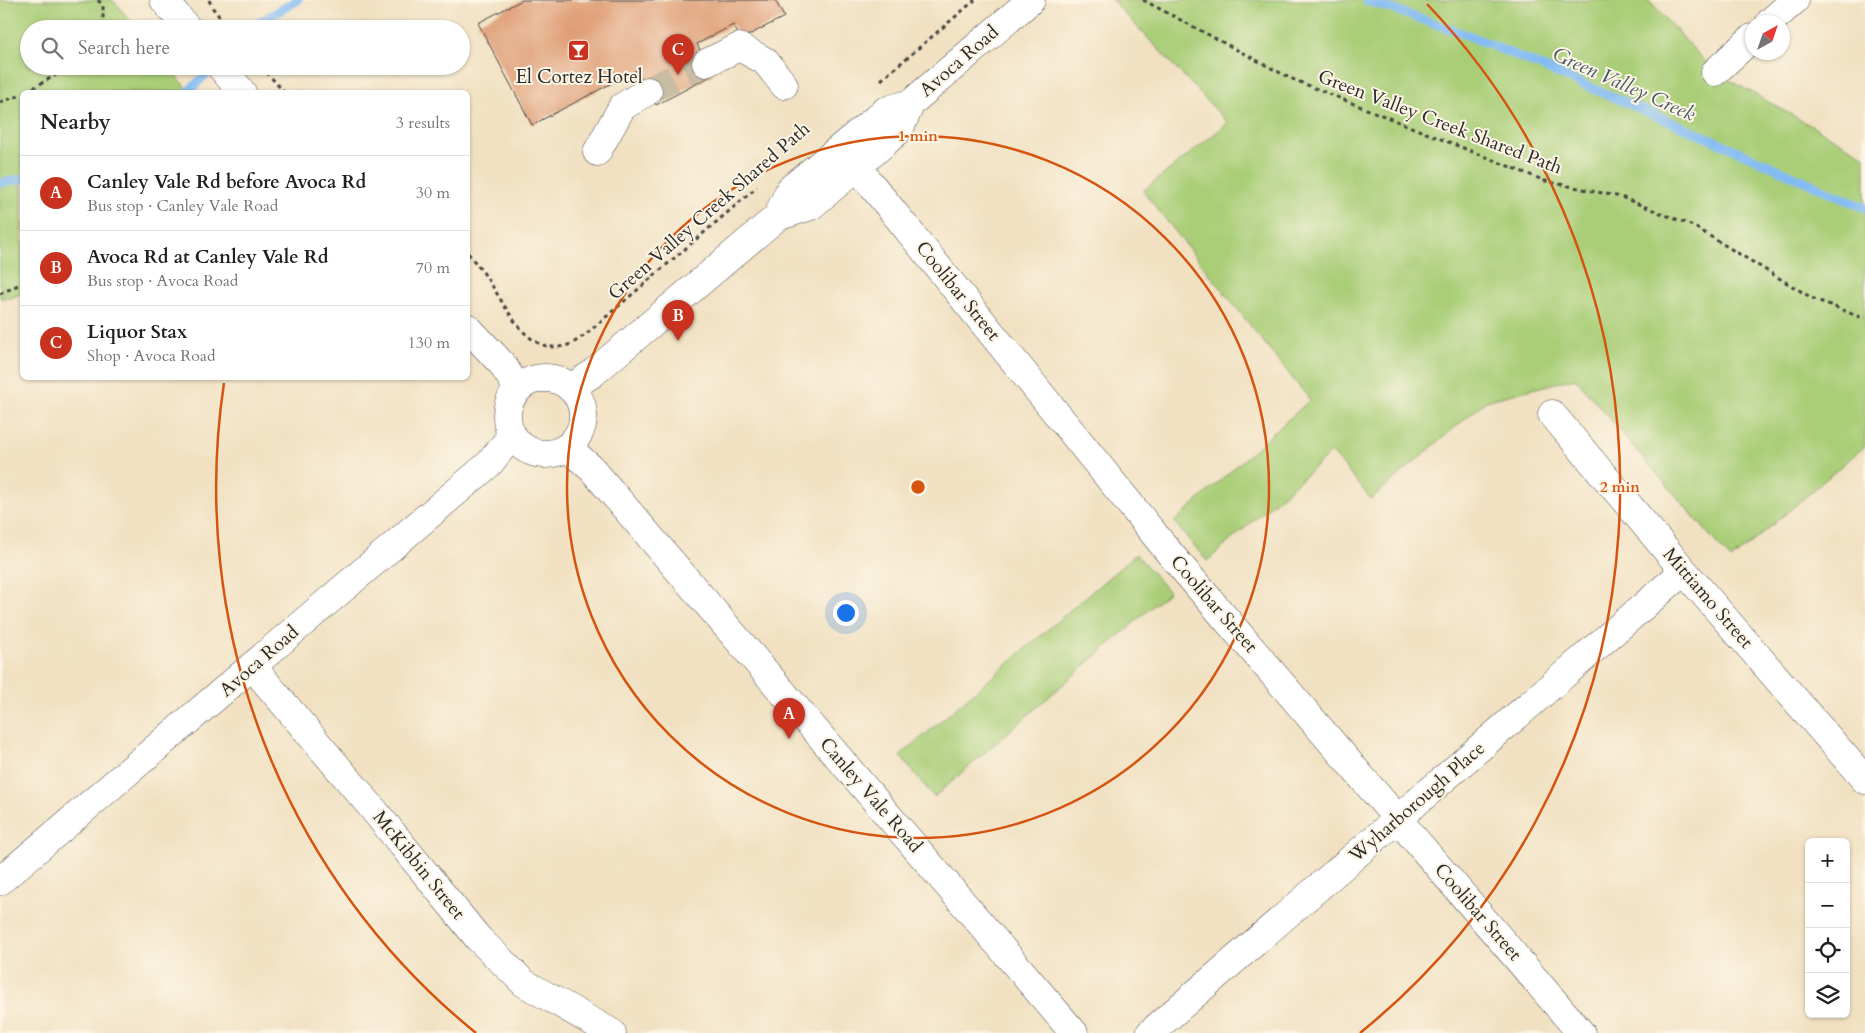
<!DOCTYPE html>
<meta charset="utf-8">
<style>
body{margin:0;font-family:Cardo,serif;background:#f6f6f6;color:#202124}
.controls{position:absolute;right:15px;bottom:15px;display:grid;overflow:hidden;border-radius:8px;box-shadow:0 1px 4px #0004}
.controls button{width:45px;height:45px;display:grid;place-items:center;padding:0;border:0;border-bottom:1px solid #e0e0e0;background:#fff;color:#202124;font:25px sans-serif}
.compass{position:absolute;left:1745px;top:15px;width:45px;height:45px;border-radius:50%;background:#fff;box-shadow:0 1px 4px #0004;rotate:40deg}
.you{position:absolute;left:845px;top:612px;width:18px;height:18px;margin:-12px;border:4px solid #fff;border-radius:50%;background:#1a73e8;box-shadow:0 0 0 8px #1a73e833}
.badge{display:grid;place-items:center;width:32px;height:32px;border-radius:50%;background:#c8321e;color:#fff;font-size:16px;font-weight:700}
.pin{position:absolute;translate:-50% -41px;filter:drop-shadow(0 1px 2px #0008)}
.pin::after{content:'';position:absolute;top:26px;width:18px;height:15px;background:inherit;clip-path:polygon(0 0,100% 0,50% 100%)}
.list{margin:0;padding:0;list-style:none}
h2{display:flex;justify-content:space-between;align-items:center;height:65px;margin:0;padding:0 20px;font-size:21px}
h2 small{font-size:16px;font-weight:400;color:#757577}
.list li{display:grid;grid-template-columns:32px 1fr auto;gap:15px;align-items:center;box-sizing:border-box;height:75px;padding:0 20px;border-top:1px solid #e0e0e0}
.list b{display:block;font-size:19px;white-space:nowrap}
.list p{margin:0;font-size:16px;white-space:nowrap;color:#757577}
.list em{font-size:16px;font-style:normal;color:#757577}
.icon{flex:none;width:28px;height:28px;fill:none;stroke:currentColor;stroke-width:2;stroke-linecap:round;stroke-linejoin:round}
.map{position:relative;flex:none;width:1865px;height:1033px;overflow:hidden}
.search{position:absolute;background:#fff;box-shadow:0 1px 4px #0004;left:20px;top:20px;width:450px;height:55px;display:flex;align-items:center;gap:12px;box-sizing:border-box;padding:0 18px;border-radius:28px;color:#757577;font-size:19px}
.panel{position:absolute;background:#fff;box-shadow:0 1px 4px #0004;left:20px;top:90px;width:450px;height:290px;border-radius:8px}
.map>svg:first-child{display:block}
</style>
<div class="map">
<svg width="1865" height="1033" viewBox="0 0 1865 1033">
<rect width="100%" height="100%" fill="#fcf5e5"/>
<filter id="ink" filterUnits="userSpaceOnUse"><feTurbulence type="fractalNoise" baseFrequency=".02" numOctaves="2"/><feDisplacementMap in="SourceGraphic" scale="10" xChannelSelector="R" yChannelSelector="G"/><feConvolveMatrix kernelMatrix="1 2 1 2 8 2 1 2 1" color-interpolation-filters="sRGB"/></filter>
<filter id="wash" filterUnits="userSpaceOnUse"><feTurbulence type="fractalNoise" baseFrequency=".0096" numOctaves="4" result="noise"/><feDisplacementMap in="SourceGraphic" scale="20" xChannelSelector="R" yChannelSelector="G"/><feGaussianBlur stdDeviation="1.12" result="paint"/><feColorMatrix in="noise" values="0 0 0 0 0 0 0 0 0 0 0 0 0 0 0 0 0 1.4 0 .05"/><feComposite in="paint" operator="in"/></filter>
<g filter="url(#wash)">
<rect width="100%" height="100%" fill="#f1e1c2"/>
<path fill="#a9ce77" stroke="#6a7c51" d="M0,0H113L137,29H29V66H168L190,92H22V293L11,298H0Z
M1112,0H1648L1715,72L1865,156V446L1731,560L1575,378L1486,401L1371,499L1332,452L1207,561L1174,522L1310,400L1143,191L1228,123Z
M1136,554L1169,592L934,797L900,756Z"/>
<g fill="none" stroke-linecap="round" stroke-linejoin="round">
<path stroke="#83bbf3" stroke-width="9" d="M1366,0L1470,36L1706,137L1865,208
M253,29L260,22L298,0
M188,92L214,66
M0,183L22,179"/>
</g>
<g id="blocks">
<path fill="#df9d74" d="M522,0H775L784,17L741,39L733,25L697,44L713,75L656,105L637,70L532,125L478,23Z"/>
</g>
</g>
<g filter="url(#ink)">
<use href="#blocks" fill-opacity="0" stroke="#494642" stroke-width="1"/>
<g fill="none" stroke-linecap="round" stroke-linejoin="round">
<path stroke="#c9bda4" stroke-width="28" stroke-dasharray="28 14" stroke-linecap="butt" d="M648,91L706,63"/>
<defs>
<path id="minor" d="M1770,22L1795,0
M706,63L739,47L765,61L784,85
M1715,72L1752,38
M597,152L622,107L648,91
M857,167L1172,556L1581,1033
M1552,414L1684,571L1865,780
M252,666L368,803L478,938L524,983L612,1033
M1150,1033L1684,571"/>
<path id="major" d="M164,0L188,29
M220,66L242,92
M777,217L790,189L885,111L911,103L1031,0
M468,328L502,364L518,389
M507 416a38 38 0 1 1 76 0a38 38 0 1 1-76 0Z
M570,388L592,374L777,217L811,206L857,167L899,130L911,103
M567,447L592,469L1074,1033
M0,881L489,464L512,435"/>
</defs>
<use href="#minor" stroke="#494642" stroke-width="29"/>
<use href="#major" stroke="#494642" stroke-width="29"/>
<path stroke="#494642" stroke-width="3" stroke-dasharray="4 4" stroke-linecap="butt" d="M98,0L103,6V29
M209,0L212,7L229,29
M1143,0L1290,78L1545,181L1621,197L1693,226L1812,298L1865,319
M261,66L284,92
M881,80L975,0
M26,92L54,76L66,66
M0,102L22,95
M468,253C475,263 483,271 489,281C507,307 527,358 568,345C574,343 580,338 585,335L757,187
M0,294L22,283"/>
<use href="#minor" stroke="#fff" stroke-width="28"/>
<use href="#major" stroke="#fff" stroke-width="28"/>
</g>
</g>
<g fill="none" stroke="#d5540f" stroke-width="2.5">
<circle cx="918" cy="487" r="351"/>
<path d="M476 1033A702 702 0 0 1 224 383M1427 4A702 702 0 0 1 1360 1033"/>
</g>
<defs>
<symbol id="bar-square" viewBox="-11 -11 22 22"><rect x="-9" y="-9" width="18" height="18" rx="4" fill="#c8321e" stroke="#fcf5e5"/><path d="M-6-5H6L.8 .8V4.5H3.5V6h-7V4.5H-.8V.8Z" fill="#fff"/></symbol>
</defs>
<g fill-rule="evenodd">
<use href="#bar-square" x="566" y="38" width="25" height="25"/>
</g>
<g text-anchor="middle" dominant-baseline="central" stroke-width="4" stroke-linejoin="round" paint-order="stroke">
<g font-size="19" fill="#2b2b2b" stroke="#fcf5e5">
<text transform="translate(959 61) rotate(-41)">Avoca Road</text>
<text transform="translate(1440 122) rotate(21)">Green Valley Creek Shared Path</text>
<text transform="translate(709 211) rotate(-41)">Green Valley Creek Shared Path</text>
<text transform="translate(958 291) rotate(51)">Coolibar Street</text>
<text transform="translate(1708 598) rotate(49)">Mittiamo Street</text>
<text transform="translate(1214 604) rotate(49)">Coolibar Street</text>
<text transform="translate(259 661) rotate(-41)">Avoca Road</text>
<text transform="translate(871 795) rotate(49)">Canley Vale Road</text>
<text transform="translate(1417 802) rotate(-41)">Wyharborough Place</text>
<text transform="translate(419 865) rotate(51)">McKibbin Street</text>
<text transform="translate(1478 912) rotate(49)">Coolibar Street</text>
</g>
<g font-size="19" fill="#2b2b2b" stroke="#fcf5e5">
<text x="579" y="77">El Cortez Hotel</text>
</g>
<g font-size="20" font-style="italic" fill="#455667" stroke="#fcf5e5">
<text transform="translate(1624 84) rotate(24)">Green Valley Creek</text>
</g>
</g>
<circle cx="918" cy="487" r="8" fill="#d5540f" stroke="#fcf5e5" stroke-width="2.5"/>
<g font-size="15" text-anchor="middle" font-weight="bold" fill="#d5540f" stroke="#fcf5e5" stroke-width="4" stroke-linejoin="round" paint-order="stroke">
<text x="918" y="141">1 min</text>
<text x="1620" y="492">2 min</text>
</g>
</svg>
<div class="controls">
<button>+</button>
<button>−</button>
<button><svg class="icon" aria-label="locate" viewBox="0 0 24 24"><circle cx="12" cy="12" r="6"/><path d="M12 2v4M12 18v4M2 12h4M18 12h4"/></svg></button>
<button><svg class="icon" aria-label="layers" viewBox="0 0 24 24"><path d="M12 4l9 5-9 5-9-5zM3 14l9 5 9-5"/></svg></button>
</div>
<svg class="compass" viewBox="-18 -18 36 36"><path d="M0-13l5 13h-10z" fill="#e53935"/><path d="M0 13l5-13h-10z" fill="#757577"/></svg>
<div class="you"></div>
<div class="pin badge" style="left:789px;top:739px">A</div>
<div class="pin badge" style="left:678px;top:341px">B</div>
<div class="pin badge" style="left:678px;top:75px">C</div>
<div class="search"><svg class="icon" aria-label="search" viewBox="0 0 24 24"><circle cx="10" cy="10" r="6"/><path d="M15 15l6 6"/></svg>Search here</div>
<section class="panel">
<h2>Nearby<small>3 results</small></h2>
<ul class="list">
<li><span class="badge">A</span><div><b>Canley Vale Rd before Avoca Rd</b><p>Bus stop · Canley Vale Road</p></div><em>30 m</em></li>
<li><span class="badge">B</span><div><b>Avoca Rd at Canley Vale Rd</b><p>Bus stop · Avoca Road</p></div><em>70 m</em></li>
<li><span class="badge">C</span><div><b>Liquor Stax</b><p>Shop · Avoca Road</p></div><em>130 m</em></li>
</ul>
</section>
</div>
